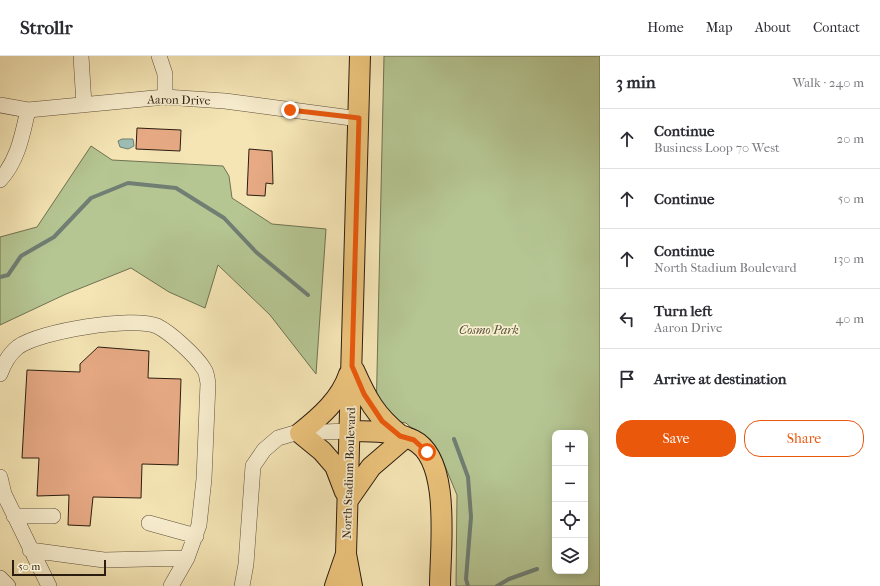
<!DOCTYPE html>
<meta charset="utf-8">
<style>
body{margin:0;font-family:"IM FELL French Canon",serif;background:#f7f7f7;color:#2b2b33}
.controls{position:absolute;right:12px;bottom:12px;display:grid;overflow:hidden;border-radius:8px;box-shadow:0 2px 10px #0003}
.controls button{width:36px;height:36px;display:grid;place-items:center;padding:0;border:0;border-bottom:1px solid #e1e1e2;background:#fff;color:#2b2b33;font:20px sans-serif}
.scale{position:absolute;left:12px;bottom:10px;width:94px;box-sizing:border-box;padding-left:4px;border:2px solid #2c1d11;border-top:0;font-size:11px;line-height:14px;white-space:nowrap;color:#2c1d11;-webkit-text-stroke:3px #f8eecf;paint-order:stroke}
.stop{position:absolute;width:12px;height:12px;margin:-9px;border:3px solid #ea580c;border-radius:50%;background:#fff}
.stop.end{background:#ea580c;border-color:#fff;box-shadow:0 1px 4px #0008}
.list{margin:0;padding:0;list-style:none}
h2{display:flex;justify-content:space-between;align-items:center;height:52px;margin:0;padding:0 16px;font-size:17px}
h2 small{font-size:13px;font-weight:400;color:#7c7c81}
.list li{display:grid;grid-template-columns:26px 1fr auto;gap:12px;align-items:center;box-sizing:border-box;height:60px;padding:0 16px;border-top:1px solid #e1e1e2}
.list b{display:block;font-size:15px;white-space:nowrap}
.list p{margin:0;font-size:13px;white-space:nowrap;color:#7c7c81}
.list em{font-size:13px;font-style:normal;color:#7c7c81}
.actions{display:flex;gap:8px;padding:12px 16px}
.actions a{flex:1;padding:9px 0;border:1px solid #ea580c;border-radius:16px;text-align:center;font-size:14px;color:#ea580c}
.actions .main{background:#ea580c;color:#fff}
.icon{flex:none;width:22px;height:22px;fill:none;stroke:currentColor;stroke-width:2;stroke-linecap:round;stroke-linejoin:round}
.map{position:relative;flex:none;width:600px;height:530px;overflow:hidden}
header{display:flex;align-items:center;gap:24px;box-sizing:border-box;height:56px;padding:0 20px;background:#fff;border-bottom:1px solid #e1e1e2}
header strong{font-size:19px}
nav{display:flex;gap:22px;margin-inline-start:auto;font-size:14px}
main{display:flex}
aside{flex:1;background:#fff}
.map>svg:first-child{display:block}
</style>
<header>
<strong>Strollr</strong>
<nav><a>Home</a><a>Map</a><a>About</a><a>Contact</a></nav>
</header>
<main>
<div class="map">
<svg width="600" height="530" viewBox="0 0 600 530">
<rect width="100%" height="100%" fill="#f5e5b5"/>
<filter id="stains"><feTurbulence type="fractalNoise" baseFrequency=".005" numOctaves="4"/><feColorMatrix values="0 0 0 0 .2 0 0 0 0 .09 0 0 0 0 .02 0 0 0 .5 -.17"/></filter>
<radialGradient id="worn" r=".72"><stop offset=".6" stop-color="#630" stop-opacity="0"/><stop offset="1" stop-color="#630" stop-opacity=".3"/></radialGradient>
<path fill="#b5c693" stroke="#707252" fill-rule="evenodd" d="M384,0H600V530H456L457,439L440,398L406,367L376,362ZM555,377H585V515H555Z
M91,90L112,104L223,110L229,120L232,142L272,168L326,173L316,318L270,259L218,209L205,252L169,236L131,212L66,238L0,269V181L37,171Z"/>
<path fill="#9dbeb4" stroke="#707e73" d="M122,83H133L134,90L128,93L120,91L118,85Z"/>
<g fill="none" stroke-linecap="round" stroke-linejoin="round">
<path stroke="#707e73" stroke-width="4" d="M0,221L8,219L21,200L54,181L91,142L128,127L176,132L224,162L256,196L308,239
M454,383L468,421L471,461L466,523L468,530
M497,530L509,523L537,513"/>
</g>
<path fill="#e7aa85" stroke="#2c1d11" d="M137,72L181,74L180,95L136,93Z
M249,93L272,95L273,128L266,127L265,140L247,139Z
M98,291L149,295L148,322L181,323L178,409L142,408L141,442L93,441L90,470L68,469L69,439L37,440L39,402H22L27,314L80,316V308Z"/>
<g fill="none" stroke-linecap="round" stroke-linejoin="round">
<defs>
<path id="minor" d="M81,0L84,49
M159,0L165,18V41
M0,49L28,54L165,41L225,45L359,63
M0,124C18,104 22,80 28,54
M0,318C4,307 9,298 18,291C40,275 133,260 157,270C171,277 196,300 204,313C207,317 207,323 208,327L204,423L199,469L187,502L171,530
M0,421L4,438L49,530
M14,460H53
M149,467L196,480
M30,494L104,504L187,502
M0,522L8,530
M242,530L246,508L253,410L264,394L278,382L295,377L350,375"/>
<path id="major" d="M354,314C367,343 375,359 400,379
M350,375C371,376 394,374 413,384C452,403 440,493 440,530
M345,436L335,410L322,395L300,377C320,361 341,343 349,318
M348,444L371,411L406,381
M335,530L346,498
M352,530L346,498L360,0"/>
</defs>
<use href="#minor" stroke="#5e4f3a" stroke-width="16"/>
<use href="#major" stroke="#2c1d11" stroke-width="22"/>
<use href="#minor" stroke="#f8eecf" stroke-width="15"/>
<use href="#major" stroke="#eac27a" stroke-width="20"/>
</g>
<g fill="none" stroke-linecap="round" stroke-linejoin="round">
<path stroke="#ea580c" stroke-width="5" d="M290,54L359,62L352,310L364,338L382,365L400,380L414,384L427,396"/>
</g>
<g text-anchor="middle" dominant-baseline="central" stroke-width="3.5" stroke-linejoin="round" paint-order="stroke">
<g font-size="12" fill="#2c1d11" stroke="#f8eecf">
<text transform="translate(179 44) rotate(1)">Aaron Drive</text>
<text transform="translate(349 417) rotate(-88)">North Stadium Boulevard</text>
</g>
<g font-size="12" font-style="italic" fill="#555038" stroke="#f8eecf">
<text x="489" y="274">Cosmo Park</text>
</g>
</g>
<rect width="100%" height="100%" filter="url(#stains)"/>
<rect width="100%" height="100%" fill="url(#worn)"/>
</svg>
<div class="controls">
<button>+</button>
<button>−</button>
<button><svg class="icon" aria-label="locate" viewBox="0 0 24 24"><circle cx="12" cy="12" r="6"/><path d="M12 2v4M12 18v4M2 12h4M18 12h4"/></svg></button>
<button><svg class="icon" aria-label="layers" viewBox="0 0 24 24"><path d="M12 4l9 5-9 5-9-5zM3 14l9 5 9-5"/></svg></button>
</div>
<div class="scale">50 m</div>
<div class="stop" style="left:427px;top:396px"></div>
<div class="stop end" style="left:290px;top:54px"></div>
</div>
<aside>
<h2>3 min<small>Walk · 240 m</small></h2>
<ul class="list">
<li><svg class="icon" aria-label="ahead" viewBox="0 0 24 24"><path d="M12 20V5M6 11l6-6 6 6"/></svg><div><b>Continue</b><p>Business Loop 70 West</p></div><em>20 m</em></li>
<li><svg class="icon" aria-label="ahead" viewBox="0 0 24 24"><path d="M12 20V5M6 11l6-6 6 6"/></svg><div><b>Continue</b></div><em>50 m</em></li>
<li><svg class="icon" aria-label="ahead" viewBox="0 0 24 24"><path d="M12 20V5M6 11l6-6 6 6"/></svg><div><b>Continue</b><p>North Stadium Boulevard</p></div><em>130 m</em></li>
<li><svg class="icon" aria-label="left" viewBox="0 0 24 24"><path d="M17 20v-9H6M10 6l-5 5 5 5"/></svg><div><b>Turn left</b><p>Aaron Drive</p></div><em>40 m</em></li>
<li><svg class="icon" aria-label="arrive" viewBox="0 0 24 24"><path d="M6 21V4h12l-3 4 3 4H6"/></svg><div><b>Arrive at destination</b></div></li>
</ul>
<div class="actions"><a class="main">Save</a><a>Share</a></div>
</aside>
</main>
